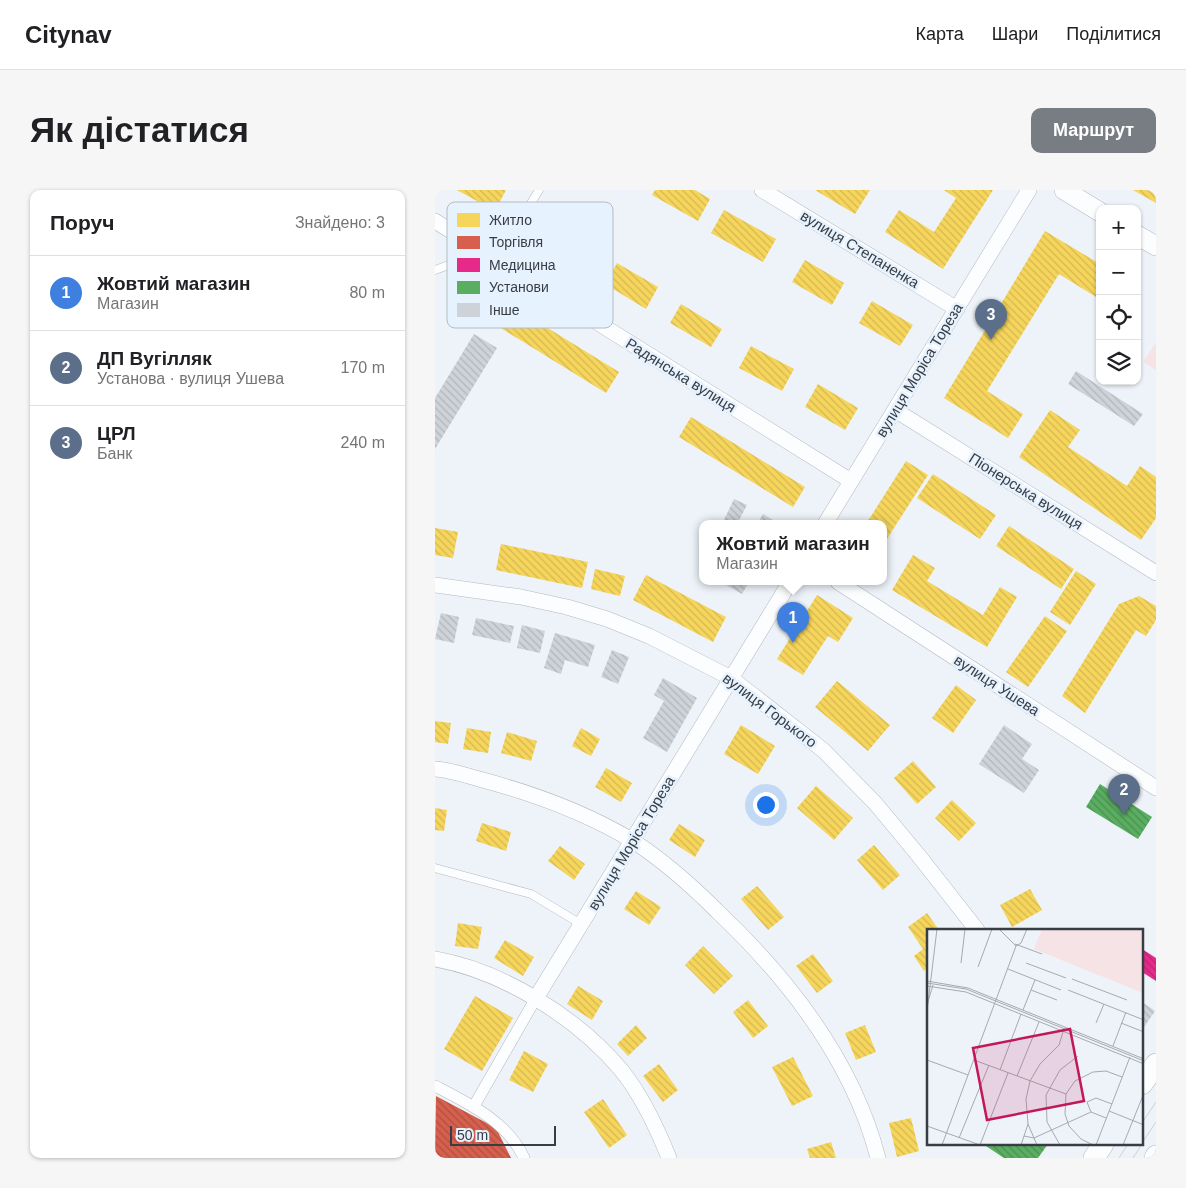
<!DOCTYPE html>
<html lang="uk">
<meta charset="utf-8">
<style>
body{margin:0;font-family:Helvetica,sans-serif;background:#f6f6f6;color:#202124}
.controls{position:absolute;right:15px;top:15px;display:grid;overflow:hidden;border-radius:10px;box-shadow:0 1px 4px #0004}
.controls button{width:45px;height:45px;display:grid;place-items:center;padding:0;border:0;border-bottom:1px solid #e0e0e0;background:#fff;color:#202124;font:25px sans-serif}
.scale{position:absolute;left:15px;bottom:12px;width:106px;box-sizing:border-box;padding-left:5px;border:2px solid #383d43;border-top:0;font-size:14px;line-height:18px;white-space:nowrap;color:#383d43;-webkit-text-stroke:4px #e7f2ff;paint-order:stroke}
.you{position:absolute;left:330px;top:614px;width:18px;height:18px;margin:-12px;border:4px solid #fff;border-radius:50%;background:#1a73e8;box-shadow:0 0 0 8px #1a73e833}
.badge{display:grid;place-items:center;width:32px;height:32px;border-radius:50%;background:#777d83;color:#fff;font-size:16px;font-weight:700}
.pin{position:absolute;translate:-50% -41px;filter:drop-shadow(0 1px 2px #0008)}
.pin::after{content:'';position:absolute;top:26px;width:18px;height:15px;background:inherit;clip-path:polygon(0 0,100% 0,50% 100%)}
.popup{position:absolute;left:264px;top:330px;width:188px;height:65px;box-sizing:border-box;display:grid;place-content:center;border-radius:10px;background:#fff;filter:drop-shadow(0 1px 4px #0005);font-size:16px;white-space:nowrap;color:#757577}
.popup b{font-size:19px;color:#202124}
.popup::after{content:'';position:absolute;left:50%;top:100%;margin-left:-10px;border:10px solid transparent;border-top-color:#fff}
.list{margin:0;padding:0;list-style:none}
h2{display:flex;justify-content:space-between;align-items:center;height:65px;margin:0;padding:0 20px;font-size:21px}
h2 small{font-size:16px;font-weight:400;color:#757577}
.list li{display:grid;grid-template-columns:32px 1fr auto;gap:15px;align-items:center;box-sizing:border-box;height:75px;padding:0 20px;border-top:1px solid #e0e0e0}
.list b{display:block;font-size:19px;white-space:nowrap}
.list p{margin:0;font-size:16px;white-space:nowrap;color:#757577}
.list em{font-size:16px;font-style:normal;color:#757577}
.icon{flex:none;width:28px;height:28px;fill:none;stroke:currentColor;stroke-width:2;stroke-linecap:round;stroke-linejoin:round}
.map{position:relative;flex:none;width:721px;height:968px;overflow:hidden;border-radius:10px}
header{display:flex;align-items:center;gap:30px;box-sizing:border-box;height:70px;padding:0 25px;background:#fff;border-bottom:1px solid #e0e0e0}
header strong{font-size:24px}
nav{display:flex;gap:28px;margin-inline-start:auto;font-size:18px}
.intro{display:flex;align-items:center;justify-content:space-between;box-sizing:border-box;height:120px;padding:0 30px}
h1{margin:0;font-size:35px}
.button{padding:12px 22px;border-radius:10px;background:#777d83;color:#fff;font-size:18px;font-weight:700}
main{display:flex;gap:30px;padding:0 30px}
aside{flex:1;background:#fff;border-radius:10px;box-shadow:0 1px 4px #0004}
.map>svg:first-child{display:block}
</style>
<header>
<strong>Citynav</strong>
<nav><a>Карта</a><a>Шари</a><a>Поділитися</a></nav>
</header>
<div class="intro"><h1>Як дістатися</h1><a class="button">Маршрут</a></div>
<main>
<aside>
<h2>Поруч<small>Знайдено: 3</small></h2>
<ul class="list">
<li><span class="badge" style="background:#3f7fe0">1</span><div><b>Жовтий магазин</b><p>Магазин</p></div><em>80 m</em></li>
<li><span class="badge" style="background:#5c6f8a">2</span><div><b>ДП Вугілляк</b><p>Установа · вулиця Ушева</p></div><em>170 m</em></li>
<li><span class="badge" style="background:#5c6f8a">3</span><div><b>ЦРЛ</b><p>Банк</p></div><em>240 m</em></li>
</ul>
</aside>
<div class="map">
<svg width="721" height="968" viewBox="0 0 721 968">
<defs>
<pattern id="homes-back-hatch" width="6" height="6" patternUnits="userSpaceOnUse" patternTransform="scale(1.25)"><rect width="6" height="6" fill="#f6d55c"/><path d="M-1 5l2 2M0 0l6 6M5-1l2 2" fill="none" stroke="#d4b851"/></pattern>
<pattern id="shops-back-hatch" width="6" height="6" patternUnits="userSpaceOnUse" patternTransform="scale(1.25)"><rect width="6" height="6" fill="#d6604d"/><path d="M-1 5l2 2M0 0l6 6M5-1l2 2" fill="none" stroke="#af5042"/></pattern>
<pattern id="health-back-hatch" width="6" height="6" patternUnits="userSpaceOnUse" patternTransform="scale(1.25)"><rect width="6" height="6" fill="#e7298a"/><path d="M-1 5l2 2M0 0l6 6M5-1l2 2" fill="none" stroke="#bc2472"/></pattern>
<pattern id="public-back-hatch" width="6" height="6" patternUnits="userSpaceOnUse" patternTransform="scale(1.25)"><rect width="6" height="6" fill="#5aae61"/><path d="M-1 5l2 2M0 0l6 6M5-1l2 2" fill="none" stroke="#4b8f52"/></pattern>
<pattern id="building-back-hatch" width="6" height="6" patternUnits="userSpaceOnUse" patternTransform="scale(1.25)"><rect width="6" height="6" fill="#ced3d9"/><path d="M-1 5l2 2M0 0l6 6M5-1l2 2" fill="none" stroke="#b2b6bb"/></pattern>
</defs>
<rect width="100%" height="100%" fill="#edf3f9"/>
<path fill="#f6e3e5" d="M721,152V180L708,172Z"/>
<path fill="url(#homes-back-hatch)" d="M22,0H71L60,21Z
M220,0H260L275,9L263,31L217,5Z
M380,0H435L420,24Z
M509,0H558L508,79L450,42L464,20L499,42L521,8Z
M698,0H721V13Z
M289,20L341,49L328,72L276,43Z
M116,27L157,52L143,76L102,51Z
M610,41L665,74V100L661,107L624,84L552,201L588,224L573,248L509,208Z
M370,70L409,93L397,115L357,92Z
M182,73L223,97L211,119L170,94Z
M64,108L184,182L171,203L51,129Z
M437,111L478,135L465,156L424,133Z
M246,114L287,139L276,157L235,133Z
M316,156L359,179L347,201L304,178Z
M383,194L423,218L410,240L370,217Z
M615,220L645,240L633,257L692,296L705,276L721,287V328L706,350L584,267Z
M256,227L370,297L358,317L244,247Z
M471,271L493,285L448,355V334H431Z
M498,284L561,325L545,349L482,308Z
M574,336L639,379L626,399L561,356Z
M0,338L23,342L18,368L0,365Z
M66,354L153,372L147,398L61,380Z
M478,365L500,378L492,391L548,425L565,397L582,407L552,457L457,400Z
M160,379L190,386L185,406L156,399Z
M641,381L661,394L635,435L615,422Z
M211,385L291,427L278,452L198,410Z
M382,405L418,428L403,452L393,446L368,485L342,469Z
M704,406L721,416V430L711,446L701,440L650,523L627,506L684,414Z
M610,426L632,441L593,497L571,482Z
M402,491L455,535L433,561L380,517Z
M521,495L541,510L518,543L497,528Z
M0,531L16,533L13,554L0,552Z
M306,535L340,556L323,584L289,564Z
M32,538L56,542L53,563L28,559Z
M146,538L165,549L156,566L137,556Z
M72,542L102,551L96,571L66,563Z
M478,571L501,597L482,614L459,588Z
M171,578L197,593L186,612L160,597Z
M381,596L418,628L399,650L362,618Z
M517,610L541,633L524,651L500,628Z
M0,618L12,620L9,641L0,640Z
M47,633L76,642L71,661L41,651Z
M244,634L270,650L260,667L234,650Z
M439,655L465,685L448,700L422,670Z
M125,656L150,674L139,690L113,671Z
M322,696L349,727L333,740L306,709Z
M595,699L607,720L577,737L565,715Z
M201,701L226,717L214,735L189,719Z
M492,723L504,740H493V777L489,781L479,766L488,759L473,737Z
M23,733L47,737L43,759L20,756Z
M70,750L99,767L88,786L59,768Z
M268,756L298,786L279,804L250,775Z
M378,764L398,791L382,803L361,776Z
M143,796L168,811L157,830L132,814Z
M40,806L78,828L47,881L9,859Z
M313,810L333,836L318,848L298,822Z
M201,835L212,848L193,866L182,854Z
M430,835L441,862L421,870L410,843Z
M89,861L113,874L98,902L74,890Z
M358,867L378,906L357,916L337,877Z
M224,874L243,900L228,912L208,886Z
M168,909L192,945L174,958L149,922Z
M476,928L484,961L462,967L454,933Z
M396,952L401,968H375L372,959Z"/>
<path fill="url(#shops-back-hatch)" d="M1,906L61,938L76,968H0Z"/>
<path fill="url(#health-back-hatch)" d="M707,759L721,768V791L707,782Z"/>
<path fill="url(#public-back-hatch)" d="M665,594L717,627L703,649L651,617Z
M548,954H613L603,968H569Z"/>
<path fill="url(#building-back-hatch)" d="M39,144L62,158L0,259V208Z
M641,181L708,224L699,236L633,194Z
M299,309L312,315L302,334H287Z
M328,324L344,334H322Z
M286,392H314L307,404Z
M6,423L24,427L19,453L0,449Z
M41,428L79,436L75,453L37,445Z
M87,435L110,441L105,463L82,458Z
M120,443L160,455L153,477L130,470L126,484L109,478Z
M177,460L194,467L183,494L166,487Z
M228,488L262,508L232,562L208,548L229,511L219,505Z
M569,535L597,554L587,569L604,580L589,603L544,574Z
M707,812L720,821L707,840Z"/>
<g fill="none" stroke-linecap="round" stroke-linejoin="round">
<defs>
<path id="service" d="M62,69L104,0
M0,80L50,62
M0,678L96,704L146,734"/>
<path id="pedestrian" d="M0,896C33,913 73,932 89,968
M39,916L101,808"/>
<path id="minor" d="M327,0L522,119
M0,31L416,291
M460,220L721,383
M390,334L594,0
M403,392L721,598
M0,395L86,407L132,417L172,429L214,446L296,488L388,560L440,613L484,666L542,740
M0,579C15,580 30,585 44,589C97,603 150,622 198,651C229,671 256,695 282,721C354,789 418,871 443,968
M0,769C68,781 143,828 187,881C207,906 222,938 234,968
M101,808L355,392"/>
<path id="tertiary" d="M629,0L665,22
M702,45L721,56"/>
<path id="secondary" d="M707,894L721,874
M659,968L668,954
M720,968L721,966"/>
</defs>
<use href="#service" stroke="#b4b9bf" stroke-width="9"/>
<use href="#pedestrian" stroke="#b4b9bf" stroke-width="12"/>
<use href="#minor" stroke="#b4b9bf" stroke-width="16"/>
<use href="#tertiary" stroke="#b4b9bf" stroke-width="20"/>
<use href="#secondary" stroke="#b4b9bf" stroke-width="22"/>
<use href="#service" stroke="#fcfdfe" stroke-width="8"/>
<use href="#pedestrian" stroke="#fcfdfe" stroke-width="11"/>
<use href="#minor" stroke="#fcfdfe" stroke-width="15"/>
<use href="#tertiary" stroke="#fcfdfe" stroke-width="19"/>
<use href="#secondary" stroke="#fcfdfe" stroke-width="21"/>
<path stroke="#cfd1d4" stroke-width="1" d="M707,933L721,912
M707,953L721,932
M684,968L693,954
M698,968L707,954"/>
</g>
<g text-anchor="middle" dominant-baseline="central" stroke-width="5" stroke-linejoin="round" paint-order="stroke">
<g font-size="15" fill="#383d43" stroke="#e7f2ff">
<text transform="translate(425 59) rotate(31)">вулиця Степаненка</text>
<text transform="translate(484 180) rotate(-59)">вулиця Моріса Тореза</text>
<text transform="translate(246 185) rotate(32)">Радянська вулиця</text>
<text transform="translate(591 301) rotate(32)">Піонерська вулиця</text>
<text transform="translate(562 495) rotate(33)">вулиця Ушева</text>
<text transform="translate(335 520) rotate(37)">вулиця Горького</text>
<text transform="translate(196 653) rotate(-59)">вулиця Моріса Тореза</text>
</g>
</g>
<g transform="translate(492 739)">
<rect width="216" height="216" fill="#edf3f9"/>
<path d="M115,0H216V64L107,20Z" fill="#f6e3e5"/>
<path fill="none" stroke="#a5aab0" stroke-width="1" d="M72,0L89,17M88,15L115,25M34,34L38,0M99,34L139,49M51,38L65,0M81,40L134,61M145,50L200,71M0,52L41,59L217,130M0,54L39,60L217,132M0,57L39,63L217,135M104,61L130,71M141,61L217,91M0,76L6,56M96,81L108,51M0,82L10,0M169,94L177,75M194,94L217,103M186,117L199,83M0,131L41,146M47,131L139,165M73,141L94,85M90,147L112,93M182,182L217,196M179,189L164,183L160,173L169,169L185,175M101,195L110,216M0,197L53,216M97,207L107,209L164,183M32,209L62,136M15,216L89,17L94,14L100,0M53,216L81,144M94,216L101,195L99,170L103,152L113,135L132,116L136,103M133,216L120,193L119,166L133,141L151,127M166,216L154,210L142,197L138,185L139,165L148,152L166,143L179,142L195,148M169,216L203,128M196,216L217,164"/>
<path fill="#c2185b" fill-opacity="0.15" stroke="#c2185b" stroke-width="2.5" d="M143,100L157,172L60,191L46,119Z"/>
<rect width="216" height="216" fill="none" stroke="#383d43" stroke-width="2.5"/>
</g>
<rect x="12" y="12" width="166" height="126" rx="8" fill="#e7f2ff" stroke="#b2bcc7" stroke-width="1"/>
<rect x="22" y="23" width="23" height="14" fill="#f6d55c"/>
<rect x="22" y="46" width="23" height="13" fill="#d6604d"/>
<rect x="22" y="68" width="23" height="14" fill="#e7298a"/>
<rect x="22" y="91" width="23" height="13" fill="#5aae61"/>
<rect x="22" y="113" width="23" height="14" fill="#ced3d9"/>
<g font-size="14" fill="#383d43">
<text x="54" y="35">Житло</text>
<text x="54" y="57">Торгівля</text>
<text x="54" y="80">Медицина</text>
<text x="54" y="102">Установи</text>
<text x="54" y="125">Інше</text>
</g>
</svg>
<div class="controls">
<button>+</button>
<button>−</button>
<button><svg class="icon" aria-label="locate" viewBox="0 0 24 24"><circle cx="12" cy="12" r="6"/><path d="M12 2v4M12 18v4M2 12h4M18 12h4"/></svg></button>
<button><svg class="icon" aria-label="layers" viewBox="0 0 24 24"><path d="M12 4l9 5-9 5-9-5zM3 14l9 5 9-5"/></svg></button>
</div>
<div class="scale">50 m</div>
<div class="you"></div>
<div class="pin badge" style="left:358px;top:453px;background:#3f7fe0">1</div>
<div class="popup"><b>Жовтий магазин</b>Магазин</div>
<div class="pin badge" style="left:689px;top:625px;background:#5c6f8a">2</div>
<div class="pin badge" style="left:556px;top:150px;background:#5c6f8a">3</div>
</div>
</main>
